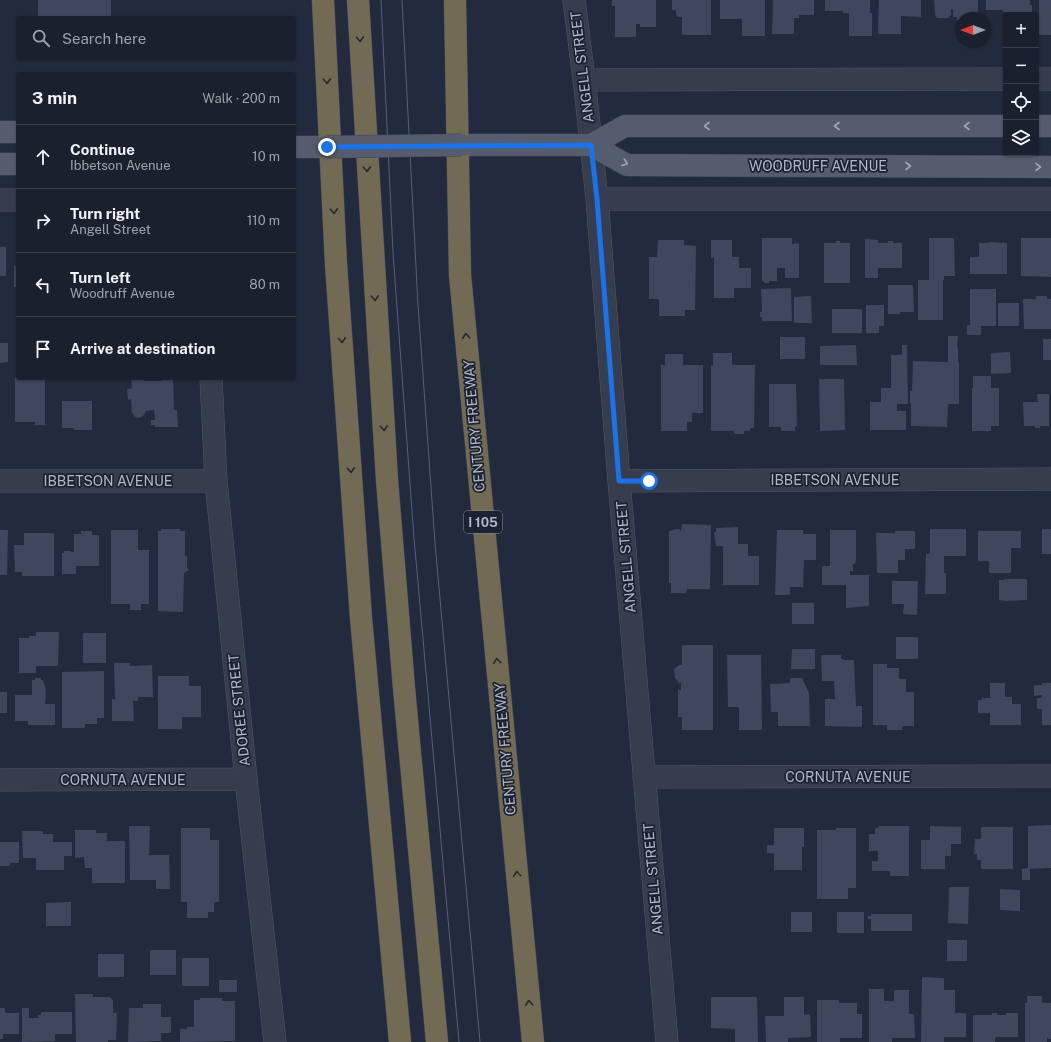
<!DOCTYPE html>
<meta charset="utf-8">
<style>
body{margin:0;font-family:"Public Sans",sans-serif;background:#272d3a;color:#f1f3f6}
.controls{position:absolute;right:12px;top:12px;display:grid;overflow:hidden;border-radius:4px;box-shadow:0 1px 3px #0004}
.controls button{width:36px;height:36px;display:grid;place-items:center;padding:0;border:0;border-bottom:1px solid #383e4a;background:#1a202e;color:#f1f3f6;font:20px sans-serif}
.compass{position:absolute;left:955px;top:12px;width:36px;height:36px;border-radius:50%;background:#1a202e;box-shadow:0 1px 3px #0004;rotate:270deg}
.stop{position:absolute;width:12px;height:12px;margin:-9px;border:3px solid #1a73e8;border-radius:50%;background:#fff}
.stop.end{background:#1a73e8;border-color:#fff;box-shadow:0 1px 4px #0008}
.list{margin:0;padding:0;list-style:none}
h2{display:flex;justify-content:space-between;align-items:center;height:52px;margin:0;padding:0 16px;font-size:17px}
h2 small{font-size:13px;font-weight:400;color:#9fa3aa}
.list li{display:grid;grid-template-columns:26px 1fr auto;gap:12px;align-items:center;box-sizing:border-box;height:64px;padding:0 16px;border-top:1px solid #383e4a}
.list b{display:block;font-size:15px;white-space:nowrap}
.list p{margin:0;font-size:13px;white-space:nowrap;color:#9fa3aa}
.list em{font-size:13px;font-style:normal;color:#9fa3aa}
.icon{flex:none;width:22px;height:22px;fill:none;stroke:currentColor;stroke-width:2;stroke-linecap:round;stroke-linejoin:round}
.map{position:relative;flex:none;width:1051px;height:1042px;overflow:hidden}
.search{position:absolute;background:#1a202e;box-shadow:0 1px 3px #0004;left:16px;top:16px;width:280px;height:44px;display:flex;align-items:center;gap:10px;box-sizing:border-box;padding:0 14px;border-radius:4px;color:#9fa3aa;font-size:15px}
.panel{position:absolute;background:#1a202e;box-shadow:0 1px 3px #0004;left:16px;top:72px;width:280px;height:308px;border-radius:4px}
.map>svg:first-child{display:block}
</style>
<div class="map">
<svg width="1051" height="1042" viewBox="0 0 1051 1042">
<rect width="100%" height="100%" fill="#222b3d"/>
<path fill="#3e475d" d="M38,0H111V18H38Z
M612,0H656V27H640V24H636V37H615V6H612Z
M672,0H711V35H682V17H677V15H676V10H672Z
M720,0H765V36H742V19H720Z
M773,0H814V15H799V18H794V34H772Z
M825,0H870V13H872V36H849V13H843V11H825Z
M879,0H921V17L901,16V34H878Z
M934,0H978V18H961V35H957V17H953V9H951V15L948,18H937L935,15Z
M986,0H1030V5H1032V15H1009V12H1003V10H986Z
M1039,0H1051V35H1039Z
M762,238H792V244L799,243V278H785V268H777V281H769V283H764V281H762Z
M929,238H954L955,276H944V280H943V320H918V280H929Z
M1021,238H1051V277L1021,276Z
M865,239L878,240V243H888V241H893V243H902V268H878V278H865Z
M658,240H684V245L696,246L695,310H685V316H659V299H649V257H657Z
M711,240H732V257H739V268H751V288H734V298H714V258H711Z
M836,241H840V243H850V283H824V243H836Z
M989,242L1007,243V274H970V257H979V243H989Z
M0,247H6V276H0Z
M14,266H18V287H14Z
M888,285H913L914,312H900V314H888Z
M791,288L792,321H762V317H760V312H762L761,289Z
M970,289H996V326H981V335H967V325H970Z
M811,296L812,323H794V297Z
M1036,296H1047V299H1051V329H1024L1023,299H1036Z
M998,303H1019V326H998Z
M866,305H884V326H879V333H866Z
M832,309H862V333H832Z
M948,336H958L957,347H958V362H959V404H948L947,427L911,426V403H910V391H912L913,361L948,362Z
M780,337H805V359H780Z
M1043,339H1051V360H1043Z
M0,343H8V362L0,363Z
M856,345L857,365H820V346Z
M902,345H907L908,404H897V411H906V430H870V402H881V388H891V355H902Z
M1010,352L1011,373L991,374V353Z
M713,353H732V365H755L754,428H750V431H744V434H734V431H711V365L713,366Z
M665,354H683V365H703V413H692V422H687V431H661V365H665Z
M973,376H991V388H999V426H991V431H972V388H973Z
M15,377L45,378V425H35V422H15Z
M131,378H144V381H161V378H173L174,410H177L178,427H155V425H151V420H155L154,410L146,411L144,415L141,417L138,418L134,416L132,412L131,399L128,400L127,389L132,388Z
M819,379H844L845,430L820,431Z
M769,384H796L797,426H795V431H781V427H769Z
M1037,394H1049V426H1040V428H1035V426H1024L1023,402H1038Z
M62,401H92V430H74V428H62Z
M682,524L711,525L710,589H687L686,593H671V583H669V531L676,529H679L681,531Z
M738,527V544H748V556H759V585H723V546H716L714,532H716V528Z
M161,529H180V531H185V556H187V568L189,570L184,573L183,612L158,611V531H161Z
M930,529H966V556H944V573H946V594H925L926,554H930Z
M1042,529H1051V554H1042Z
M0,530H8L7,575H0Z
M111,530H138V550H149V604H141V610H130V604H111Z
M777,530H803V534H816V560H804L803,587H790V595H775Z
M830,530H856V559L855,564H853V571H850V575H869V606L846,608V585H822V566H830Z
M81,531H92V535H99V566H76V574H62V553H64V551H71V552H74V534H81Z
M895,531H915V549H905V560H898V573H877L876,533H895Z
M978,531H1021V548H1011V573H989V561H978Z
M24,533H54V576H22V572H15L14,545H24Z
M1004,579H1025L1027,580V600L1005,601L999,600V580H1004Z
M892,581H918L917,615L903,614L904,604H892Z
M792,603H814V624H792Z
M36,632H59L58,666H36V673H19V638H29V636H36Z
M83,633H106V663H83Z
M896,637H918V659H896Z
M682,645H713V730H682V717H678V690H681V683H679L675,678L674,669L679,665H682Z
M792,649H815V669H791Z
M727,655H761L762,730H739V707H728Z
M821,655H841V659H843V660H854L856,706H862V727L825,726V699H835L834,681H822Z
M114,663H130V666L152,665L153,697H138V701H133L134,721H112V699H115Z
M873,664H887V668H899V679H906V692H914V726H902V730H887V725H873Z
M104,671V718H97V724H85V728H62V672Z
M158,676H189V686H201V717H182V729H158Z
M35,678H41V680H43L46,690L45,704H55V725H28V721H15V695H32V680H35Z
M790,678H802L809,693L810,726H778V712H771L770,684L790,683Z
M990,683H1005V697H1012V704H1021V725H990V713H978V700H982V698H990Z
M1042,683H1051V725H1042V709H1037V698H1042V695L1034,696V685H1042Z
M0,692H7V713H0Z
M1051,825V868L1030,869V880H1022V869L1028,868V826Z
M129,826H150L149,855H169L170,889H156V880H130Z
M878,826H909V876H890V871H872V861H878V851H869V834H875V828H878Z
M930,826L961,827V844H951V856H945V869H921V840H930Z
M981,827H1013V869H981V860H977V854H974L975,839H981Z
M181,828H210V840H219V902H214V912H208V918H187V902H181Z
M774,828H804V847H802V870H774V853H767V845H774Z
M836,828H856V888H848V899H817V830H836Z
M75,830H96V833H107V841H125V883H92V868H85L84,857L75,858Z
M22,831H43V834H53V842H72V856H64V870H36V858H23Z
M0,842H19V863H10V866H0Z
M949,887H969L968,924L948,923Z
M1000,889L1020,890V911L1000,910Z
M71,902V926H46V903Z
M791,912H812V932H791Z
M837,912H864V933H837Z
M871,914H912V931H871V919H868V916H871Z
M947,940H967V961H947Z
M150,950H176V975H150Z
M98,954H124V977H98Z
M182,958H209V986H182Z
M922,977L944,978V990H955V1013H966V1037H944V1042H921Z
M219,980H237V992H219Z
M869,989H884V1001H894V990H909V1014H914L915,1038H892V1042H869Z
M75,994H93V997H110L113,1000V1013H117L116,1040H108V1042H76Z
M1027,996H1042V1003H1051V1039H1048L1047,1037V1042H1025V1003H1027Z
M711,997H757L758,1042H735V1029L711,1028Z
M784,997H804V1015L810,1014L811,1037L788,1038V1042H766L765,1016H784Z
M200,998H222V1001H235V1041L180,1042V1029H187V1027H194V1000H200Z
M817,1000H839V1003H857V1014H862V1038H840V1042H817Z
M143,1004H161V1017H171V1033H161V1041L128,1042L129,1008H143Z
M0,1008H5V1013H19V1034H3V1039H0Z
M22,1008H29V1018H38V1015H41V1012H72V1034H55V1041L22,1042Z
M992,1013H997V1015H1006V1013H1018V1037H995V1042H973V1015H992Z"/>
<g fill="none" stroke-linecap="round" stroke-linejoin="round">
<defs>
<path id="minor" d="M574,0L585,87L597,199L619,481L667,1042
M1036,79H1051
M584,80L1006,79
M597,199H1051
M0,200H18
M211,378L216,481L246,779L275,1042
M0,481H216
M619,481L1051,479
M644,777L1051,776
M0,780L246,779"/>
<path id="major" d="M1036,126H1051
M0,132H18
M461,145H591L625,126H1006
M591,145L627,165L1051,167
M294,147H327
M0,164H18"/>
<path id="highway" d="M323,0L336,264L361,618L400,1042
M358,0L387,480L404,688L437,1042
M455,0L460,275L533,1042"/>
</defs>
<use href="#minor" stroke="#515868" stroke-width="23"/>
<use href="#major" stroke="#3f4656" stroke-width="23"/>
<use href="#highway" stroke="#414858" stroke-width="23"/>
<use href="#minor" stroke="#363d4d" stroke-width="22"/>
<use href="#major" stroke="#545c6d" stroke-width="22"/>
<use href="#highway" stroke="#736a53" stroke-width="22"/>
<path stroke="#586074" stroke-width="1" d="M381,0L393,253L414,538L459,1042
M402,0L418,305L435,543L480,1042"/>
<defs>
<path id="major-bridge" d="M327,147L461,145"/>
</defs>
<use href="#major-bridge" stroke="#3f4656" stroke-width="23" stroke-linecap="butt"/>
<use href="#major-bridge" stroke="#545c6d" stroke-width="22"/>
</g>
<defs><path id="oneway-chevron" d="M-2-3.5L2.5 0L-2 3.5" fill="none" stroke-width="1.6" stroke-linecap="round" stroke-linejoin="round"/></defs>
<g stroke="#242935">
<use href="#oneway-chevron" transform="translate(360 39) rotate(87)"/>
<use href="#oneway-chevron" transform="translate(327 81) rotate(87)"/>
<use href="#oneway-chevron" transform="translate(367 169) rotate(87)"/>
<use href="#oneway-chevron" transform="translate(334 211) rotate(87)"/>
<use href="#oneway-chevron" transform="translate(375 298) rotate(87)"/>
<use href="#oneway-chevron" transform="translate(466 336) rotate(-95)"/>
<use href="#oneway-chevron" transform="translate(342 340) rotate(86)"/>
<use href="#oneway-chevron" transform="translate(384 428) rotate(86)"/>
<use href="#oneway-chevron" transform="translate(351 470) rotate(86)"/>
<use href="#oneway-chevron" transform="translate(497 661) rotate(-95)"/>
<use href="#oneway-chevron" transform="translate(517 874) rotate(-95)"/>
<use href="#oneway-chevron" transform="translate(529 1003) rotate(-95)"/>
</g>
<g stroke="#9fa6b6">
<use href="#oneway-chevron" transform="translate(707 126) rotate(180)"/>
<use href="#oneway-chevron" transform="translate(837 126) rotate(180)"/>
<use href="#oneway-chevron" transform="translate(967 126) rotate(180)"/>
<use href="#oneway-chevron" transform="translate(625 163) rotate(20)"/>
<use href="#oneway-chevron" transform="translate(908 166)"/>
<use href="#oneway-chevron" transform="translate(1038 167)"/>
</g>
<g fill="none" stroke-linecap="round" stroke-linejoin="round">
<path stroke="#1a73e8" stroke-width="5" d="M327,147L591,145L597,199L619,481H649"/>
</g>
<g text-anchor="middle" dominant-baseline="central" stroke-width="3.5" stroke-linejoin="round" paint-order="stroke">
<rect fill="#1b2232" stroke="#858b9b" stroke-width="1" x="464" y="511" width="38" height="22" rx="3"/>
<g font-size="13" font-weight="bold" fill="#b2b8c8">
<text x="483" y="522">I 105</text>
</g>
<g font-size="14" fill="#b2b8c8" stroke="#1b2232">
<text transform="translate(582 67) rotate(-97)">ANGELL STREET</text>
<text x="818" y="166">WOODRUFF AVENUE</text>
<text transform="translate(474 426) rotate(-95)">CENTURY FREEWAY</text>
<text x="835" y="480">IBBETSON AVENUE</text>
<text x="108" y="481">IBBETSON AVENUE</text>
<text transform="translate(626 557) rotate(-95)">ANGELL STREET</text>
<text transform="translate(239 710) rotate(-96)">ADOREE STREET</text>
<text transform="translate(505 749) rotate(-95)">CENTURY FREEWAY</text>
<text x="848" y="777">CORNUTA AVENUE</text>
<text x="123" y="780">CORNUTA AVENUE</text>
<text transform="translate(653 879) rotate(-95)">ANGELL STREET</text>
</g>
</g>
</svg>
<div class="controls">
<button>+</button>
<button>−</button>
<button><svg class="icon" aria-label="locate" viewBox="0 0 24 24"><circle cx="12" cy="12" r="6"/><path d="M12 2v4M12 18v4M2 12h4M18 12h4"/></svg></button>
<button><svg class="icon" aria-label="layers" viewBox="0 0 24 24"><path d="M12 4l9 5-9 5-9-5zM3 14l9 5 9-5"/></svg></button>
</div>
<svg class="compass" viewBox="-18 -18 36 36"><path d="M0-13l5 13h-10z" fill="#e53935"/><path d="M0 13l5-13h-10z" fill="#9fa3aa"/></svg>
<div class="stop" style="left:649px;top:481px"></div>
<div class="stop end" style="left:327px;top:147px"></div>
<div class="search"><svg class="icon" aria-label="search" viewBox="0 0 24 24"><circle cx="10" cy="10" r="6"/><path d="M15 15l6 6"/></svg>Search here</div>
<section class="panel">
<h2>3 min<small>Walk · 200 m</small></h2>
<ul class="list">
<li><svg class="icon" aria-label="ahead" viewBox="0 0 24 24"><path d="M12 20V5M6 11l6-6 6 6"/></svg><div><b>Continue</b><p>Ibbetson Avenue</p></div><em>10 m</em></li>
<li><svg class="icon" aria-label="right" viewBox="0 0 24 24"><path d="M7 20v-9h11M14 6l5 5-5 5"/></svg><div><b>Turn right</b><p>Angell Street</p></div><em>110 m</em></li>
<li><svg class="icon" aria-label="left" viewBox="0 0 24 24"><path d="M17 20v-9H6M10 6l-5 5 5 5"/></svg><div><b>Turn left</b><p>Woodruff Avenue</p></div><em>80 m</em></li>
<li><svg class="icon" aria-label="arrive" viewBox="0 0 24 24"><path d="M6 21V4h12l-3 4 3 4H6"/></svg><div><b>Arrive at destination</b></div></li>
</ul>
</section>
</div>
